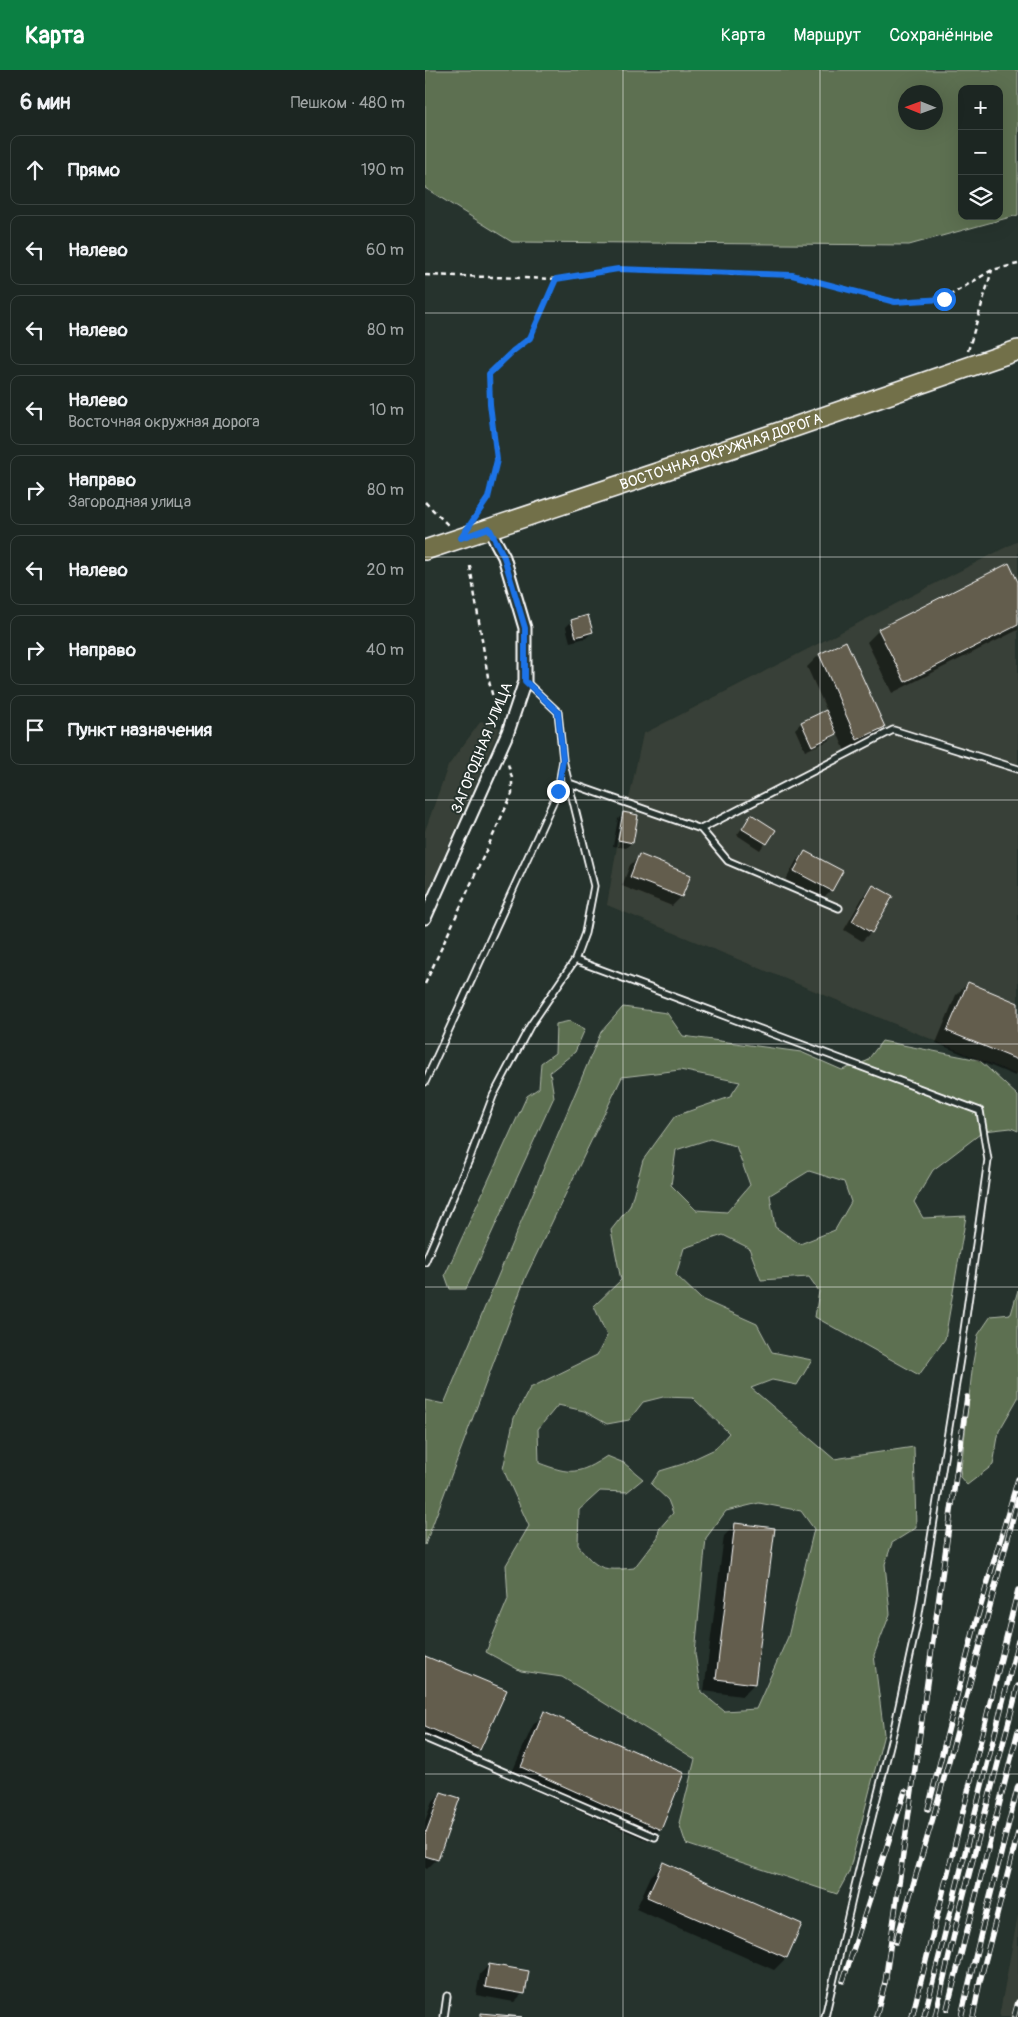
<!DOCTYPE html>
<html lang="ru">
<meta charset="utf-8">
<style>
body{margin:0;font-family:Pangolin,sans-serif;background:#252e2a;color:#f1f3f6}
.controls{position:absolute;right:15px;top:15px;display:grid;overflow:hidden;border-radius:10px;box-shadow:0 5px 20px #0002}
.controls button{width:45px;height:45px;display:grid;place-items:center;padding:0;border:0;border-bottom:1px solid #3a4340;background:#1c2622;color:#f1f3f6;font:25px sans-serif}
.compass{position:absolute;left:473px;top:15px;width:45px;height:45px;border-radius:50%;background:#1c2622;box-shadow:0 5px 20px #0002;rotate:271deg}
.stop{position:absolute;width:15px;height:15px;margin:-11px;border:4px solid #1a73e8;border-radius:50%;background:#fff}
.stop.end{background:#1a73e8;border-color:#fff;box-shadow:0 1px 5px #0008}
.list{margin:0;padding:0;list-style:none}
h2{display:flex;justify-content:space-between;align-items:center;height:65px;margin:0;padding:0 20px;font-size:21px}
h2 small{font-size:16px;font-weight:400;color:#a0a5a5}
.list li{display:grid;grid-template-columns:32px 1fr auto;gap:15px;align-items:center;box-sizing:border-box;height:70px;margin:0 10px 10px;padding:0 10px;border:1px solid #3a4340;border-radius:10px}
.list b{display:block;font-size:19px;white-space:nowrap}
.list p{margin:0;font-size:16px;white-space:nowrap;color:#a0a5a5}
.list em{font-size:16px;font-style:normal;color:#a0a5a5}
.icon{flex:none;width:28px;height:28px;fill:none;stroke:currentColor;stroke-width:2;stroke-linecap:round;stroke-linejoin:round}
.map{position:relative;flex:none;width:593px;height:1947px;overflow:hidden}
header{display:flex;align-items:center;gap:30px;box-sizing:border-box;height:70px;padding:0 25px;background:#0b8043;color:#fff}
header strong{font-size:24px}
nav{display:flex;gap:28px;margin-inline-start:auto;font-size:18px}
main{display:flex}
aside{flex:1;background:#1c2622}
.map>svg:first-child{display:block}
</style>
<header>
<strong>Карта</strong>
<nav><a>Карта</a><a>Маршрут</a><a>Сохранённые</a></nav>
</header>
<main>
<aside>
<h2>6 мин<small>Пешком · 480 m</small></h2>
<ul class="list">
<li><svg class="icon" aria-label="ahead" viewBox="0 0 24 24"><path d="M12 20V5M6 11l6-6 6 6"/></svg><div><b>Прямо</b></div><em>190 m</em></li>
<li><svg class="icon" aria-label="left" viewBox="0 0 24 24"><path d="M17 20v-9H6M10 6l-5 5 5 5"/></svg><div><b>Налево</b></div><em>60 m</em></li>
<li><svg class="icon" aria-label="left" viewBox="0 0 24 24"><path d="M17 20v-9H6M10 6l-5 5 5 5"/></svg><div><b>Налево</b></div><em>80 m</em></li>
<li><svg class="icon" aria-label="left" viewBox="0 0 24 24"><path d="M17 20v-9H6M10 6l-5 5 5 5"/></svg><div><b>Налево</b><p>Восточная окружная дорога</p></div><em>10 m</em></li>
<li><svg class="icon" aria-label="right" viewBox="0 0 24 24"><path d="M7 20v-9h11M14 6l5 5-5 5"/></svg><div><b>Направо</b><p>Загородная улица</p></div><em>80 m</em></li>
<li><svg class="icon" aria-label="left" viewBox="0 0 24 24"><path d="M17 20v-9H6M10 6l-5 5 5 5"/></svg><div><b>Налево</b></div><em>20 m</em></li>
<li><svg class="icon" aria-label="right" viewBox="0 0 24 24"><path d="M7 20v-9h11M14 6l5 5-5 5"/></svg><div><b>Направо</b></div><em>40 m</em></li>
<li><svg class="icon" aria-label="arrive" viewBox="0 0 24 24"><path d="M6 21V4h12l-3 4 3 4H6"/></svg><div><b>Пункт назначения</b></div></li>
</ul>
</aside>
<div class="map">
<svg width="593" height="1947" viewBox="0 0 593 1947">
<rect width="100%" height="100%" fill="#26332d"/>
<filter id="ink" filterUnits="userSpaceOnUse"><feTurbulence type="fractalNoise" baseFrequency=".02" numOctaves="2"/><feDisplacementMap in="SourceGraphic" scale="10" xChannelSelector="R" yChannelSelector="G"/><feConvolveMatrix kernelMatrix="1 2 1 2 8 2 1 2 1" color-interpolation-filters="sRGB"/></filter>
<g filter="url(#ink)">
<path fill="#394037" d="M593,471V1005L182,835L198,742L205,725L218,664Z
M56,651L75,658L0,829V761L23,696Z
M593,1845V1947H574Z"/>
<path fill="#5d6f51" stroke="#aeb7a8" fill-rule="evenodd" d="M0,0H593V145L484,175L87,172L0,118ZM537,19H574V146H537ZM510,22V52H480V22Z
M198,937L242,943L258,966L376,982L417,1000L442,991L457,971L554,990L593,1026V1061L586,1058L559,1061L508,1100L489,1132L498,1148L541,1146L520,1269L494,1305L390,1247L394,1221L384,1207L336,1210L324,1178L298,1165L259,1178L251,1205L276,1229L332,1254L347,1282L387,1290L372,1315L347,1310L326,1318L409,1389L489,1377L491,1458L467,1473L460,1494L465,1544L449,1585L459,1664L424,1802L412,1824L261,1774L254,1753L270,1689L137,1607L96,1601L61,1582L83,1529L81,1495L104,1456L78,1399L89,1348L105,1318L172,1285L182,1266L169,1236L196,1210L186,1160L205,1136L218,1090L250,1046L305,1027L315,1012L255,1000L197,1007L101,1206L0,1475V1330L19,1334L176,962ZM285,1069L311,1076L325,1115L302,1142L271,1140L246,1115L251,1080ZM384,1101L419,1112L426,1132L410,1160L375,1174L350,1157L345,1125ZM238,1327L268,1328L304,1363L290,1379L258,1394L235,1401L226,1414L243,1430L248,1443L234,1459L233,1467L209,1498C178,1501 172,1500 153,1475L154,1440L175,1421L202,1422L218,1409L199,1393L182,1386C153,1405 146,1405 114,1393L113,1359L133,1335L159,1341L182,1354L204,1350L218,1332ZM334,1433L376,1441L389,1459L363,1567L331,1639L299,1641L276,1622L270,1583L281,1468L301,1441Z
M145,951L160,959L150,982L125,1002L129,1027L41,1219H25L20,1205L102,1026L114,1018L116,993L130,983L131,954Z
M593,1220V1328L574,1361L568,1395L542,1415L535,1407L548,1292L553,1265L566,1246L586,1244Z"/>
<path fill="#0007" fill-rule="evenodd" d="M593,515V560L467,623L442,572L454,560Z
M147,551L167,562L161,568L145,572L141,557Z
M421,573L459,657L447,669L420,681L412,662L405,670L380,681L370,659L376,653L402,641L382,597L394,585Z
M199,743L207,772L201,778L188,776L193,749ZM196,748H198L193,777L191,776Z
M326,746L349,760L335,780L312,765Z
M380,782L406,820L397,829L361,810L371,791Z
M215,786L256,827L247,836L197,816L205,795Z
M448,816L446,862L437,871L419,860L439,825Z
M543,913L593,934V1003L590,1006L511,973L531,925Z
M311,1454L329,1614L317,1626L279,1621L299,1466Z
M0,1587L81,1621L54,1680L42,1692L0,1673Z
M120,1643L235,1759L223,1771L84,1709L108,1655Z
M16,1723L33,1729L11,1790L2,1799L0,1798V1751L7,1732Z
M238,1794L361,1888L349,1900L211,1839L226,1806Z
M64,1895L98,1923L89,1932L51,1925L55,1904Z"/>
<path fill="#645d4d" stroke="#fff" d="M584,493L593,512V555L480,612L453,559Z
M163,545L168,562L151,567L146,550Z
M421,571L460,657L432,670L394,584Z
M401,640L412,664L387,676L376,652Z
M198,742L213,745L208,773L193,770Z
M326,744L351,760L342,774L317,759Z
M380,781L418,801L407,821L369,801Z
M214,784L266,805L257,827L205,807Z
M448,815L468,826L447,863L427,851Z
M543,912L593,933V990L522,961Z
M310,1453L350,1458L330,1614L291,1609Z
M0,1586L82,1620L55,1680L0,1656Z
M119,1641L259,1703L236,1760L96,1697Z
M16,1722L35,1728L13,1790L0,1786V1765Z
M238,1792L377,1854L362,1888L222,1827Z
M64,1894L104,1901L100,1924L60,1917Z
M56,1943L97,1947H56Z"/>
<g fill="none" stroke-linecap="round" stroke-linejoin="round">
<defs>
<path id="lane" d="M144,713L276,759L468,660L593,699
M276,759L303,791L414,838
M150,890L555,1041L563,1090L536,1282L493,1549L469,1659L430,1816L400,1947
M0,1012L133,721L138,690L133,642L100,611
M0,1192L44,1090L68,1026L105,956L150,890L160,863L169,816L138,690
M0,1668L230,1767
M19,1947L22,1926"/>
<path id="street" d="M0,848L83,662L100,611V558L79,487L64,459"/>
<g id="primary">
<path id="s1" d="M0,480L343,366L593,280"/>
</g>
</defs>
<use href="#lane" stroke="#fff" stroke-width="9"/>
<use href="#street" stroke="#fff" stroke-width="15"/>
<use href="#primary" stroke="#fff" stroke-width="22"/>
<path stroke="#fff" stroke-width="2.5" stroke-dasharray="5 4" stroke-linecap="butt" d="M0,205L131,209
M543,281L567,200
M0,432L24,456
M50,447L63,428L72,390L65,334L64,304L88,281L105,268L131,209L193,199L367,205L471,232L519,229L567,200L593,194
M45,496L63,607L73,649
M0,914L87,724V708L83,694"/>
<use href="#lane" stroke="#26332d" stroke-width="5.5"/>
<use href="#street" stroke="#26332d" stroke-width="11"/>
<use href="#primary" stroke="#726f4a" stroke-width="19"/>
<defs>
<path id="rail" d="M503,1739L549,1559L593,1409
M471,1872L508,1748L536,1647L593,1429
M418,1911L480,1721
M460,1913L542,1327
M522,1939L593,1661
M451,1947L461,1908
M487,1947L593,1520
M499,1947L593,1571
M510,1947L534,1843L593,1616
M536,1947L556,1863L593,1716
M548,1947L555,1911L593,1763
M589,1947L593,1932"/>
</defs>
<use href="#rail" stroke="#fff" stroke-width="5.5"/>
<use href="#rail" stroke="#26332d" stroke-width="4" stroke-dasharray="11" stroke-linecap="butt"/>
</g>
</g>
<g fill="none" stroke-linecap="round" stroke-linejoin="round" filter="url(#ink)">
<path stroke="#1a73e8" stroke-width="6" d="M133,721L138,690L133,642L100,611V558L79,487L64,458L36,468L63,428L72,390L65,334L64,304L88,281L105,268L131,209L193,199L367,205L470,232L519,229"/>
</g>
<path fill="none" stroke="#fff" stroke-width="1" stroke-opacity="0.55" d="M198,0V1947M395,0V1947M0,243H593M0,487H593M0,730H593M0,974H593M0,1217H593M0,1460H593M0,1704H593"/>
<g text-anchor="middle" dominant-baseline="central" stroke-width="4" stroke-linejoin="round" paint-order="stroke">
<g font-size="15" fill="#fff" stroke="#26332d">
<text stroke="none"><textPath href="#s1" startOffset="312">ВОСТОЧНАЯ ОКРУЖНАЯ ДОРОГА</textPath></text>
<text transform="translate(57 678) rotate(-68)">ЗАГОРОДНАЯ УЛИЦА</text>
</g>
</g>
</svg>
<div class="controls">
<button>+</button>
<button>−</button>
<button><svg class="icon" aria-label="layers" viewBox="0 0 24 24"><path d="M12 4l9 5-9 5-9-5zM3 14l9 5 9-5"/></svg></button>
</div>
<svg class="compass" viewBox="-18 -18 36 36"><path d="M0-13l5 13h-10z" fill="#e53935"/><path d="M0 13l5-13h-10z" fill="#a0a5a5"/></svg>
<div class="stop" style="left:519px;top:229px"></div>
<div class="stop end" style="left:133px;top:721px"></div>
</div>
</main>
